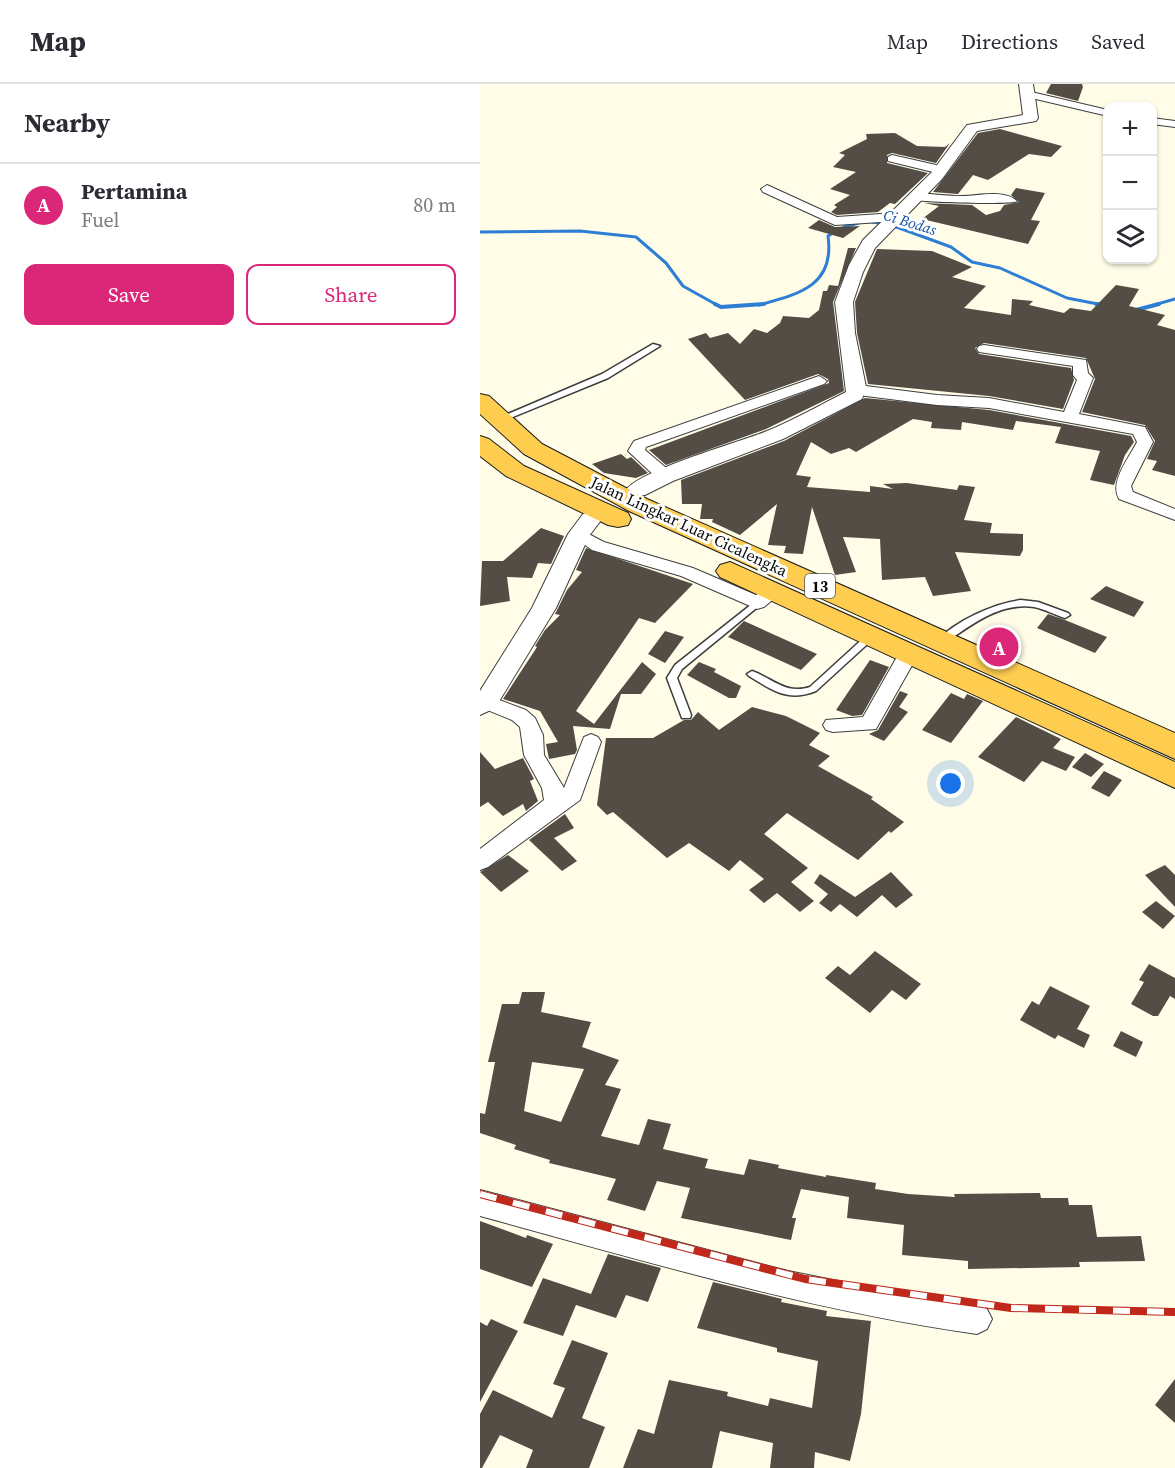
<!DOCTYPE html>
<meta charset="utf-8">
<style>
body{margin:0;font-family:"Source Serif 4",serif;background:#f2f2f3;color:#2b2b33}
.controls{position:absolute;right:18px;top:18px;display:grid;overflow:hidden;border-radius:12px;box-shadow:0 2px 4px #0004}
.controls button{width:54px;height:54px;display:grid;place-items:center;padding:0;border:0;border-bottom:2px solid #e1e1e2;background:#fff;color:#2b2b33;font:30px sans-serif}
.you{position:absolute;left:471px;top:700px;width:21px;height:21px;margin:-15px;border:4px solid #fff;border-radius:50%;background:#1a73e8;box-shadow:0 0 0 9px #1a73e833}
.badge{display:grid;place-items:center;width:39px;height:39px;border-radius:50%;background:#db2777;color:#fff;font-size:20px;font-weight:700}
.pin{position:absolute;translate:-50% -50%;border:3px solid #fff;box-shadow:0 2px 6px #0006}
.list{margin:0;padding:0;list-style:none}
h2{display:flex;justify-content:space-between;align-items:center;height:78px;margin:0;padding:0 24px;font-size:26px}
h2 small{font-size:20px;font-weight:400;color:#7c7c81}
.list li{display:grid;grid-template-columns:39px 1fr auto;gap:18px;align-items:center;box-sizing:border-box;height:84px;padding:0 24px;border-top:2px solid #e1e1e2}
.list b{display:block;font-size:22px;white-space:nowrap}
.list p{margin:0;font-size:20px;white-space:nowrap;color:#7c7c81}
.list em{font-size:20px;font-style:normal;color:#7c7c81}
.actions{display:flex;gap:12px;padding:18px 24px}
.actions a{flex:1;padding:14px 0;border:2px solid #db2777;border-radius:12px;text-align:center;font-size:21px;color:#db2777}
.actions .main{background:#db2777;color:#fff}
.icon{flex:none;width:33px;height:33px;fill:none;stroke:currentColor;stroke-width:2;stroke-linecap:round;stroke-linejoin:round}
.map{position:relative;flex:none;width:695px;height:1384px;overflow:hidden}
header{display:flex;align-items:center;gap:36px;box-sizing:border-box;height:84px;padding:0 30px;background:#fff;border-bottom:2px solid #e1e1e2}
header strong{font-size:28px}
nav{display:flex;gap:33px;margin-inline-start:auto;font-size:21px}
main{display:flex}
aside{flex:1;background:#fff}
.map>svg:first-child{display:block}
</style>
<header>
<strong>Map</strong>
<nav><a>Map</a><a>Directions</a><a>Saved</a></nav>
</header>
<main>
<aside>
<h2>Nearby<small></small></h2>
<ul class="list">
<li><span class="badge">A</span><div><b>Pertamina</b><p>Fuel</p></div><em>80 m</em></li>
</ul>
<div class="actions"><a class="main">Save</a><a>Share</a></div>
</aside>
<div class="map">
<svg width="695" height="1384" viewBox="0 0 695 1384">
<rect width="100%" height="100%" fill="#fffde8"/>
<g fill="none" stroke-linecap="round" stroke-linejoin="round">
<path stroke="#2d7ed4" stroke-width="3" d="M0,148L100,147L156,153L186,179L203,202L237,221
M279,221C319,210 355,202 348,152L364,143L386,137L411,141L471,163L492,178L520,184L587,214L623,221
M674,221L695,215"/>
<path stroke="#2d7ed4" stroke-width="4" d="M235,220L241,223L284,220
M616,220L623,221
M656,226L679,220"/>
</g>
<path fill="#534d46" fill-rule="evenodd" d="M571,0H602L603,3L598,17L566,9Z
M520,45L582,62L571,73L549,70L508,96L493,91L478,110L453,108L498,49Z
M415,49L437,62L465,63L470,59L456,79L412,69L407,71V79L448,89L415,120L410,119L398,128L357,131L351,128L357,123L354,121L370,111L350,105L376,88L353,83L365,71L359,69L387,55L386,50Z
M536,104L565,109L551,136L560,137L548,160L442,135L459,122L444,119L492,121L506,131L520,127L524,121L539,118L531,111Z
M339,136L355,143L380,142L363,154L328,144Z
M368,164H376L353,218L364,307L286,345L186,381L169,366L349,299L348,295L338,290L265,316L208,255L226,249L230,254L248,249L260,260L274,245L287,249L300,239L303,232L329,234L339,226L343,207H347L349,201L358,202Z
M397,165L452,167L492,183L472,193L506,202L484,224L531,231L532,215L553,217L549,221L584,229L590,224L611,227L636,201L659,205L649,222L685,231L677,241L695,246V392L672,386L677,377L667,375L675,357L665,341L602,328L615,295L606,274L504,259L495,264L499,270L591,284L594,296L583,325L509,312L388,300L377,249L375,218Z
M385,314L509,326L651,352L654,358L645,371L634,401L610,396L620,367L575,359L581,343L536,337L533,346L482,338L481,346L451,344L452,338L433,335L376,368L369,364L351,370L331,358L316,391L331,393L327,403L390,408V402L413,405L403,400L427,399L477,406L479,401L495,403L484,436L512,439L510,449L543,450V466L540,472L475,468L491,507L453,512L445,493L402,496L400,455L363,453L376,488L355,491L332,423L323,470L304,469L306,462L288,461L297,420L260,451L232,438L233,435H220L222,420H202L201,396L304,357Z
M141,370L147,375L151,373L168,389L156,394L124,389L112,380Z
M61,444L84,452L71,480L58,479L52,494L27,493L30,517L0,522L2,477H23Z
M106,464L213,500L175,539L159,534L96,627L114,640L162,578L176,590L161,610H141L130,645L93,642L97,666L95,670L69,675L66,660L78,658L60,627L23,615L57,563L55,562L65,546L80,531L75,530L87,506L102,488L96,486Z
M626,502L664,518L654,533L610,515Z
M568,530L585,536L627,553L615,569L557,544Z
M264,537L337,570L321,586L248,553Z
M185,547L204,553L185,579L168,570Z
M390,576L409,583L382,631L372,632L356,626Z
M219,578L236,585L234,588L261,602L256,614H249L207,591Z
M420,607L428,610L419,623L428,628L404,657L389,650L398,646Z
M471,609L484,615L487,610L503,617L471,659L442,646Z
M272,623L306,632L340,649L329,661L350,672L338,682L393,713L391,715L424,738L411,749L409,747L378,776L307,729L284,750L328,784L311,798L334,817L320,828L297,809L284,819L269,806L284,795L260,776L249,787L209,759L187,774L133,728L127,731L117,721L126,654H173L204,636H211L218,628L239,646Z
M536,633L581,655L573,664L595,673L586,687L562,677L544,698L498,673Z
M0,668L15,685L43,674L54,695L50,697L58,717L46,727L43,720L23,732L8,718L0,723Z
M605,669L624,680L611,693L592,683Z
M624,687L642,696L629,713L611,704Z
M85,730L94,744L74,754L97,777L82,787L49,756Z
M28,771L49,787L21,808L0,788Z
M685,781L695,791V823L665,791Z
M411,788L433,811L416,824L402,811L377,833L360,820L351,828L339,819L348,810L334,799L340,790L375,813Z
M676,817L695,832L683,845L662,828Z
M395,867L441,900L426,916L412,906L390,929L345,894L358,882L370,891Z
M669,880L695,894V915L690,912L678,932H673L651,920L664,898L659,896Z
M570,902L610,922L597,945L610,951L604,964L578,951L575,955L540,936L552,917L559,921Z
M42,908H65L61,928L111,938L102,963L139,976L125,1001L141,1005L121,1052L159,1061L168,1035L191,1040L183,1065L228,1075L225,1084L264,1091L269,1075L299,1081L298,1084L346,1093V1091L396,1099L395,1105L428,1110L475,1113L474,1110L560,1109L561,1114H588L589,1121H612L617,1153L661,1152L665,1177L599,1178L600,1183L488,1185V1177L422,1171L424,1141L367,1134L369,1113L321,1105L312,1134H316L311,1156L201,1134L210,1104L177,1097L165,1127L127,1116L136,1095L69,1079L70,1076L34,1065L36,1061L0,1049V1029L5,1030L15,978H8L22,920H39ZM52,978L104,985L81,1038L44,1027Z
M641,947L663,958L656,973L633,962Z
M0,1137L46,1154L47,1151L73,1160L52,1203L0,1185Z
M128,1170L181,1184L168,1218L146,1211L136,1234L96,1221L83,1252L43,1239L63,1194L111,1210Z
M233,1198L302,1215L301,1218L347,1227L346,1232L391,1237L381,1330L370,1377L335,1368L334,1384H290L293,1359L240,1347L232,1384H143L158,1345L174,1350L189,1296L248,1308L247,1312L288,1322L290,1314L332,1324L338,1277L297,1268V1264L217,1244Z
M11,1235L38,1247L0,1318V1238L7,1242Z
M92,1256L128,1269L102,1334L125,1343L109,1384H46L53,1366L20,1351L2,1384H0V1330L13,1306L72,1334L85,1304L73,1300Z
M695,1295V1339L675,1321Z"/>
<g fill="none" stroke-linecap="round" stroke-linejoin="round">
<defs>
<path id="service" d="M173,260L180,262L128,294L23,337H20L16,335L122,290Z
M277,516L280,517L282,519L280,521L202,585L197,594L211,631L210,634H202L187,594L195,581Z
M541,516L558,518L588,529L590,531L585,534C575,531 565,525 554,523C520,518 491,541 465,559H459L457,557C475,537 515,519 541,516Z
M391,549L396,552L394,554L336,607C308,618 293,607 269,592L267,590L272,587C292,594 306,611 330,603L388,550Z"/>
<path id="minor" d="M547,7L628,26V32L543,12L542,10Z
M672,34L695,37V43L672,40Z
M412,71L465,83L467,86L461,90L408,77V73Z
M287,101L357,133L415,129L421,133L415,137L355,141L283,108L281,105Z
M439,109C453,110 468,112 482,112C498,112 524,105 537,117C533,121 447,118 435,116L433,113Z
M504,261L606,276L608,289L613,294L599,330L665,343L673,358L651,402L653,408L695,425V436L639,415C629,398 649,374 657,358L653,350L509,324L457,321L378,311L370,306L378,301L457,311L509,314L584,328L597,296L593,291V282L499,268L497,265L499,262Z
M339,292L347,297L344,300L166,363L165,366L191,388L193,392L191,396H179L148,367L154,357Z
M99,445L124,458L213,484L276,511L294,501L303,507L284,523L277,525L201,492L112,466L90,450Z
M429,562L436,564L439,569L396,645L353,648L346,646L343,641L346,636L383,633L422,564Z
M6,611L46,626L55,634L63,651L64,671L84,704L104,653L111,650L118,653L121,658L100,716L8,783L0,786V765L64,716L62,704L44,671L40,643L32,636L0,623V613Z
M0,1106L308,1187L433,1212L497,1220L507,1225L512,1235L507,1245L497,1250C327,1226 165,1177 0,1132Z"/>
<path id="tertiary" d="M539,0H553L558,34L556,37L497,47L462,95L395,164L383,188L373,218L375,249L386,303L382,315L303,355L193,397L165,411H149L146,406C160,386 260,358 287,347C314,336 340,321 366,308L355,218L369,181L383,156L451,89L487,41L543,31Z
M111,428L119,430L122,435L109,452L76,524L15,624L0,631V607L52,524L88,450L103,430Z"/>
<path id="trunk" d="M0,310L9,312L62,360L167,415L695,649V675L149,427L44,370L0,330Z
M0,352L9,355L44,382L148,429L151,435L148,441L138,443L128,441L26,392L0,372Z
M250,478L695,678V704L240,493L236,487L240,481Z"/>
</defs>
<use href="#service" stroke="#3d3d3d" stroke-width="3"/>
<use href="#minor" stroke="#3d3d3d" stroke-width="2"/>
<use href="#tertiary" stroke="#3d3d3d" stroke-width="2"/>
<use href="#trunk" stroke="#1b1b1b" stroke-width="2"/>
<use href="#service" fill="#fff" fill-rule="evenodd"/>
<use href="#minor" fill="#fff" fill-rule="evenodd"/>
<use href="#tertiary" fill="#fff" fill-rule="evenodd"/>
<use href="#trunk" fill="#fecd50" fill-rule="evenodd"/>
<defs>
<path id="rail" d="M0,1110L325,1195L531,1224L695,1228"/>
</defs>
<use href="#rail" stroke="#c0281c" stroke-width="8"/>
<use href="#rail" stroke="#fff" stroke-width="6" stroke-dasharray="17" stroke-linecap="butt"/>
</g>
<g text-anchor="middle" dominant-baseline="central" stroke-width="6" stroke-linejoin="round" paint-order="stroke">
<g font-size="15" font-style="italic" fill="#0f50a1" stroke="#fff">
<text transform="translate(430 138) rotate(17)">Ci Bodas</text>
</g>
<rect fill="#fff" stroke="#545454" stroke-width="1.5" x="325" y="490" width="30" height="24" rx="4.5"/>
<g font-size="15" font-weight="bold" fill="#0a0a0a">
<text x="340" y="502">13</text>
</g>
<g font-size="16" fill="#0a0a0a" stroke="#fff">
<text transform="translate(209 442) rotate(25)">Jalan Lingkar Luar Cicalengka</text>
</g>
</g>
</svg>
<div class="controls">
<button>+</button>
<button>−</button>
<button><svg class="icon" aria-label="layers" viewBox="0 0 24 24"><path d="M12 4l9 5-9 5-9-5zM3 14l9 5 9-5"/></svg></button>
</div>
<div class="you"></div>
<div class="pin badge" style="left:519px;top:563px">A</div>
</div>
</main>
